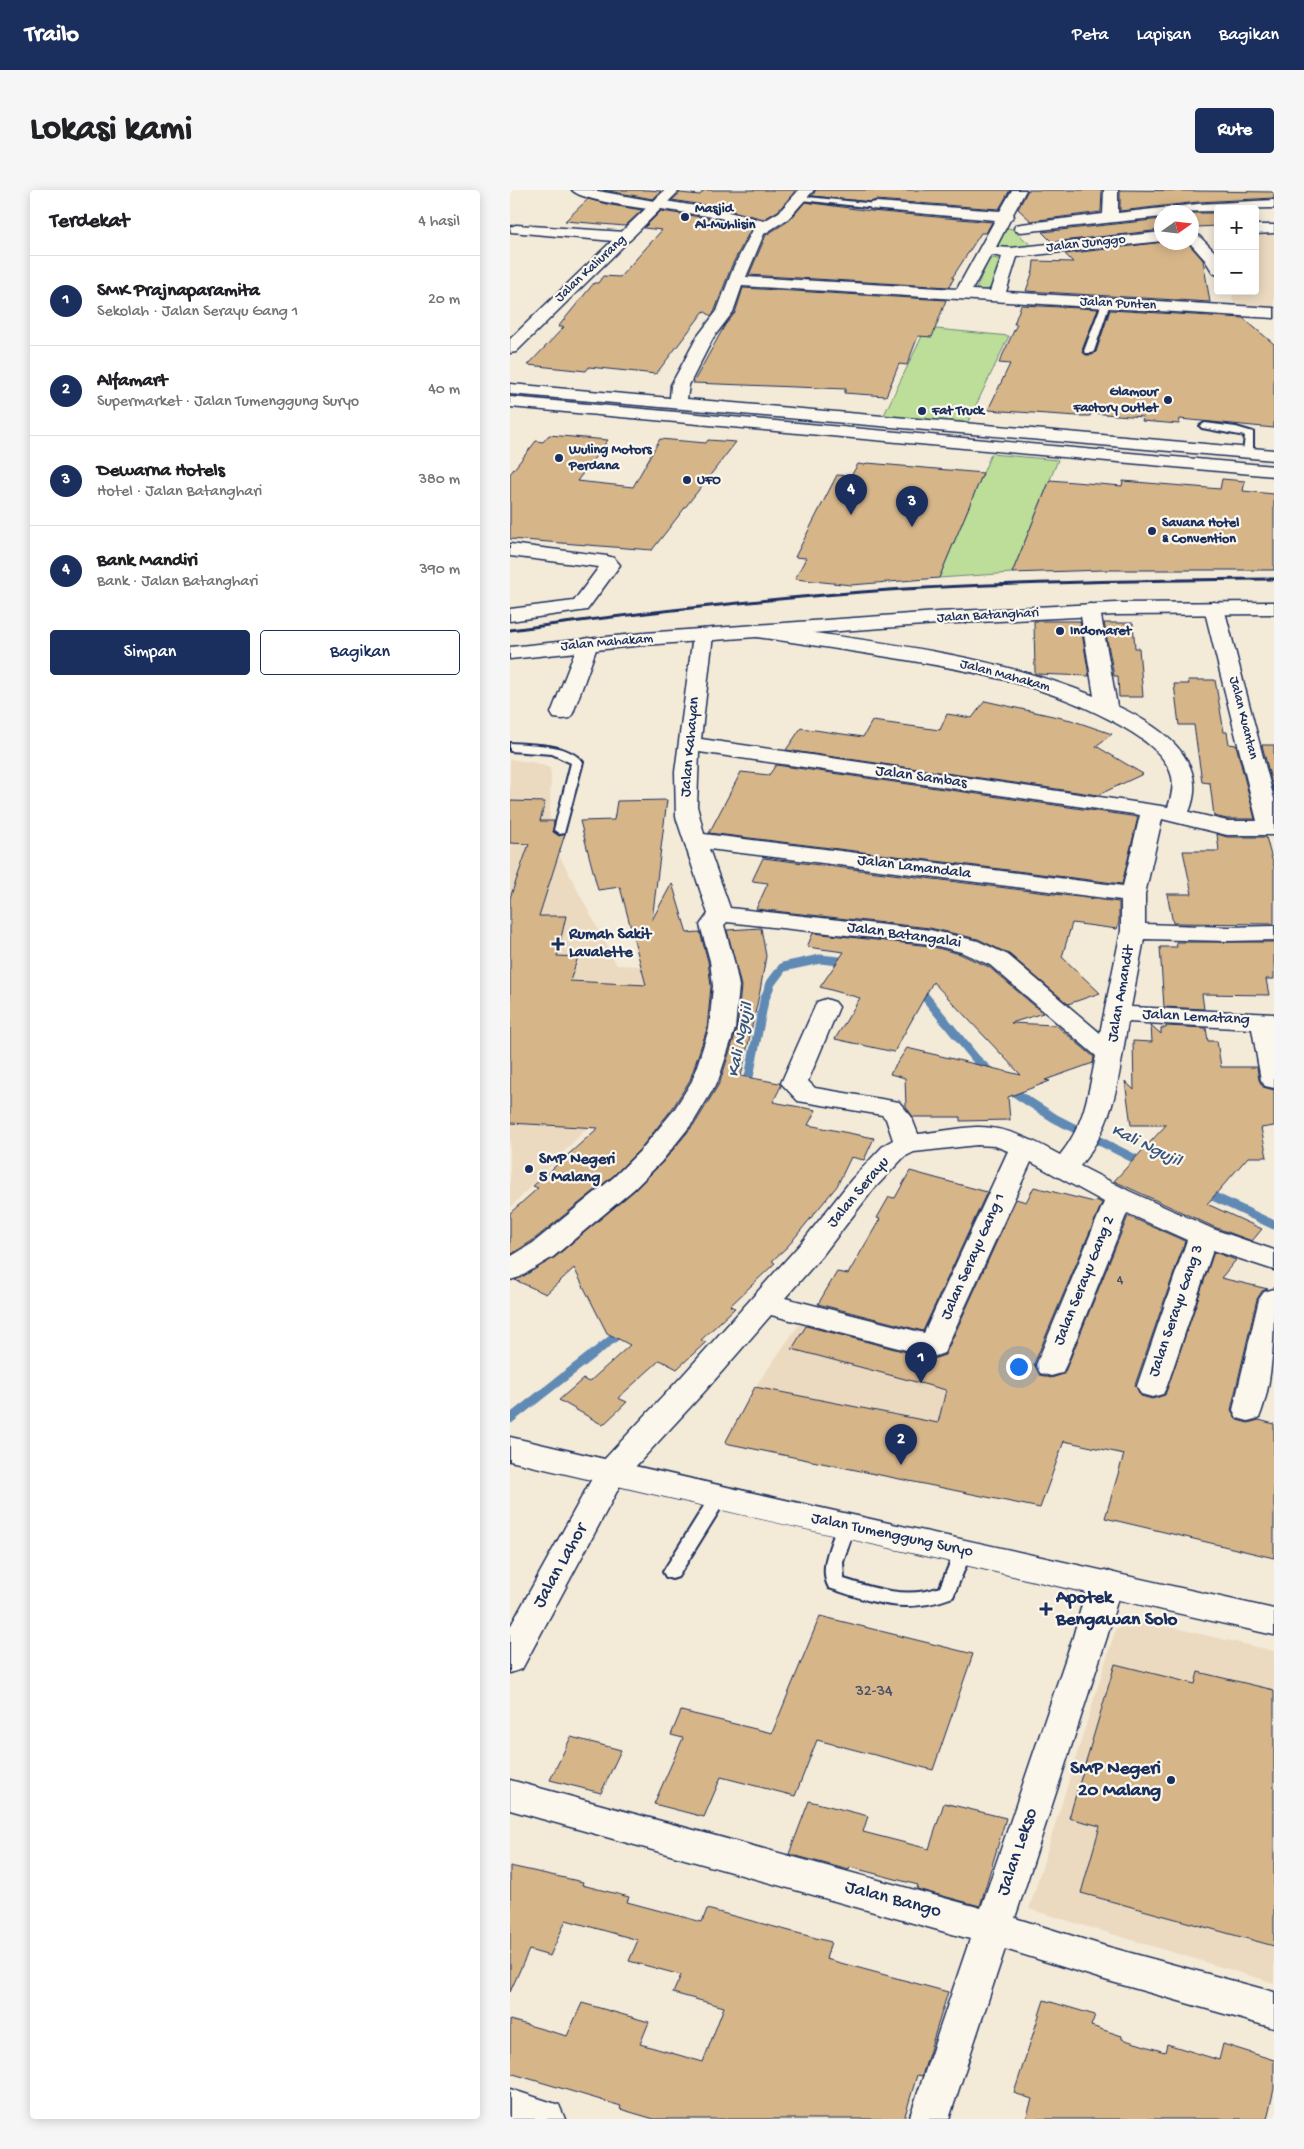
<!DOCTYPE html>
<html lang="id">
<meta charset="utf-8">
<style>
body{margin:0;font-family:"Gochi Hand",sans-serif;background:#f6f6f6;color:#202124}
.controls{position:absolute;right:15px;top:15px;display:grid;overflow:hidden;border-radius:5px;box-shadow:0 2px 12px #0003}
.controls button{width:45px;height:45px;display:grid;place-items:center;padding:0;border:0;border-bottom:1px solid #e0e0e0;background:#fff;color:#202124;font:25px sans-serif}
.compass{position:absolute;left:644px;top:15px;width:45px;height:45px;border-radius:50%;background:#fff;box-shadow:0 2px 12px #0003;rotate:76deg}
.you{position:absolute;left:508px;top:1176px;width:18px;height:18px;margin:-12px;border:4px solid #fff;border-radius:50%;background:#1a73e8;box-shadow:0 0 0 8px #1a73e833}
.badge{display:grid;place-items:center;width:32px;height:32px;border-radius:50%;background:#1b2f5e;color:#fff;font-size:16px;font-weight:700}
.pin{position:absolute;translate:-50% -41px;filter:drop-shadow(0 1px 2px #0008)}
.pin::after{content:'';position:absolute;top:26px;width:18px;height:15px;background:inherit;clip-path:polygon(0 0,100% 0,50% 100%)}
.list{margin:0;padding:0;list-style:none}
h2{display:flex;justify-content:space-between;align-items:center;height:65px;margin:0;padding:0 20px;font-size:21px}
h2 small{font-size:16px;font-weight:400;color:#757577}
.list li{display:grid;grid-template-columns:32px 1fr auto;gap:15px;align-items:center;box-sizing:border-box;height:90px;padding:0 20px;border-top:1px solid #e0e0e0}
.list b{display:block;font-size:19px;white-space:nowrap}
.list p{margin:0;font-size:16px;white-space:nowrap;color:#757577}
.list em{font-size:16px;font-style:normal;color:#757577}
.actions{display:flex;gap:10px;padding:15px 20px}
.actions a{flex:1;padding:11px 0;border:1px solid #1b2f5e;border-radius:5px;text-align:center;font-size:18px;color:#1b2f5e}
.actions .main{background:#1b2f5e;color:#fff}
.map{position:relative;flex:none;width:764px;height:1929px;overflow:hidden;border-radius:5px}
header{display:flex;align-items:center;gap:30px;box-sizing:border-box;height:70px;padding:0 25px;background:#1b2f5e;color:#fff}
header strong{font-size:24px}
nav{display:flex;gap:28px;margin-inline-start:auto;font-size:18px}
.intro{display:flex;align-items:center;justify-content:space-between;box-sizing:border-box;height:120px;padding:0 30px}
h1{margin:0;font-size:35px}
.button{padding:12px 22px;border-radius:5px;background:#1b2f5e;color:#fff;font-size:18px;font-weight:700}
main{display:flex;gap:30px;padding:0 30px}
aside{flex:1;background:#fff;border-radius:5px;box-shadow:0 2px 12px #0003}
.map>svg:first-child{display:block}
</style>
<header>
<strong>Trailo</strong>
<nav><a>Peta</a><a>Lapisan</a><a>Bagikan</a></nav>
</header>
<div class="intro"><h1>Lokasi kami</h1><a class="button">Rute</a></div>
<main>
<aside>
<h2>Terdekat<small>4 hasil</small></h2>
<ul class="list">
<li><span class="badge">1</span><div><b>SMK Prajnaparamita</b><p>Sekolah · Jalan Serayu Gang 1</p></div><em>20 m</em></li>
<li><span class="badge">2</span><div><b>Alfamart</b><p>Supermarket · Jalan Tumenggung Suryo</p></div><em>40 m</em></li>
<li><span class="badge">3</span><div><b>Dewarna Hotels</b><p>Hotel · Jalan Batanghari</p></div><em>380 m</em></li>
<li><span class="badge">4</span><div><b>Bank Mandiri</b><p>Bank · Jalan Batanghari</p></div><em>390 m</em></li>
</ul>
<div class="actions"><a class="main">Simpan</a><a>Bagikan</a></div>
</aside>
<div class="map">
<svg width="764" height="1929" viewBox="0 0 764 1929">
<rect width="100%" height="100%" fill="#f4ead8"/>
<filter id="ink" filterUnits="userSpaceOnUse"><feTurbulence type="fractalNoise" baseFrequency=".02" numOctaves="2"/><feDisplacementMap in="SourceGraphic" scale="10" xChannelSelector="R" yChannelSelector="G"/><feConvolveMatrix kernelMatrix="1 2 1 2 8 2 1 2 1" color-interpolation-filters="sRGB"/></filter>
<g filter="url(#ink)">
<path fill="#ebdac0" d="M764,45V117L727,114L723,112L722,101H745V46Z
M0,569L26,573L40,578L41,587L39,646L107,775L146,777L88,934L76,939L0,1018Z
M293,1129L575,1188L552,1257L245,1197Z
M630,1430L764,1461V1793L519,1719L606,1438Z"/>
<path fill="#bcde98" stroke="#6c867b" d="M494,37L502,39L521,55L520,57L487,59Z
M483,68L492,70L482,98L474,100L466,99L478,70Z
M416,138L499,146L457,234L373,227Z
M481,264L548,270L502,383L429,388Z"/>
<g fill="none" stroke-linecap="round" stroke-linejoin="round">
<path stroke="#618ab4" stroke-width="9" d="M408,798L466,869L481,883
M237,897L254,811L261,793L273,777L310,769L339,772
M496,897L546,929L635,974
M694,1002L764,1035
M0,1229L114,1140"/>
</g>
<path fill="#d6b589" stroke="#1b2f5e" d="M93,0H137L151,1L143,9Z
M194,0H286L268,21L254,29L211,18L162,10L170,3L190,5Z
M306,0H500L489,19L366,10L360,12L302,6Z
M518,0H592L591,22L521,31L508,19Z
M610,0L764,2V8L688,12L610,21Z
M78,9L101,15L132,20L115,36L55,31Z
M295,12L361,21L482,32L476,43H471L442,88H444L439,97L239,85L256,45L280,30Z
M151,21L210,30L241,39L222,75L205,120L201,126L194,121L146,184L79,177L76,181L18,175L54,137H48L84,93H88L93,86L110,87L152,40L134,38Z
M682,23H708V36L687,37L688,42L682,40Z
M652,29V40L542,52L532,42Z
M653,52H677L693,70L700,112L516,101L523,81L524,71L563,72L555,64Z
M233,98L436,110L422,147L408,146L397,175L389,174L376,206L334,203L336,199L183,193L215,135L225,123Z
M511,115L588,119L572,160L576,165H582L586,162L600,120L733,128L764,154V238L670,229L669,234L632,231L633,227L581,223L580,226H567L478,220L500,174L489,173L507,134H504Z
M39,245L98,250L67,291L123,297L150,249L196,253L198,250L226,252L142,360L0,349V284L26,251L33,252Z
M357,273L473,283L429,388L341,395L285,389L296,368L285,367L327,285L341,286L348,274L355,275Z
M712,289L735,291L733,301L764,304V380H593L502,383L540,290L612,296L613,291L710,299Z
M524,431H570L579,486L525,484Z
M594,433H623L625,458H629L633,507H609L608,486H604Z
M678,490H705L714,542H717L719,554L726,555L745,629H717L704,626L700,593L692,592L684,535H669L664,494H679Z
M475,511L561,530L602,544L586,556L633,584L588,605L276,560L291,538L353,547L362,531L430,540L437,524L462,528Z
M752,555H764V602Z
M266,575L628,627L612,694L199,643L231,582L259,585Z
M157,610L142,730L162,693L177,743L190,742L198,771L201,796L197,839L180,890L162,919L130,959L103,986L22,1051L0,1065V1023L28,998L23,996L88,938L0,933V708L19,654L0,653V611L35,612L30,631H44L43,642L49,646L55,644L29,726H56L47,766L68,767L60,791L136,795L110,697L88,700L70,631L104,630L107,611Z
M707,644L717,647H756L764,677V734L663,733L657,704H682L673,661H709Z
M253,668L609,712V732L607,739L562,733L552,767L590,803L558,814L499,764L468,749L420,738L246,719L258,693L242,691Z
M251,738L256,766L250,801L231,886L269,893L271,896L263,912L306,920L298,935L364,948L354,970L341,967L327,996L278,1056L262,1071L265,1073L220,1116L225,1118L191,1150L196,1152L167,1179L150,1170L108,1208L117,1212L93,1235L49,1210L73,1189L79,1192L120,1155L97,1143L64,1078L36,1104L5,1090L44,1068L125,1000L152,973L186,932L210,892L227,839L231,796L217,740Z
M303,743L420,756L450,764L479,777L533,823L501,833L546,835L584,867L583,873L535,890L540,891L498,907L500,930L450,931V927H403L396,917L395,888L380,884L397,858L511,885L423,792L384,862L325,849L350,808L310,797L334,762L297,757Z
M666,752H764V789H756L759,805L692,804L694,819L654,817L650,757H667Z
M641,835L651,844V838H656V836L696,838L698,851H707L711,877H747L749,890L753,897L764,900V936L751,938L757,967H738L697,1014L752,1039L742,1051L704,1037L604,991L656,935H621L615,891L624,900L623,851L642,852Z
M400,981L477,1002L413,1141L308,1114L327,1082L338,1084L370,1029L367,1028L379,1007L385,1008Z
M524,997L584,1012L586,1010L592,1013L524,1174L530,1185L541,1188L554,1184L618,1026L675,1051L625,1195L631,1206L642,1209L655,1205L704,1062L726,1070L711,1088L758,1099L752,1101L747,1109L721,1220L727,1230L738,1233L749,1230L764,1234V1368L595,1328L614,1264L554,1251L530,1318L215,1253L245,1197L428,1233L436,1200L282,1159L296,1136L423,1169L435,1165L506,1009L516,1012Z
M310,1426L463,1464L423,1580L307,1550L285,1606L211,1587L194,1627L144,1614L173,1548L161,1545L171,1521L262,1543Z
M605,1474L685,1494L688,1482L764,1500V1756L571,1703L590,1636L559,1628Z
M61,1547L111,1560L91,1603L40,1590Z
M299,1611L358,1626L353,1642L419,1659L434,1613L496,1628L470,1716L407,1699L408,1695L340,1677L339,1680L279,1664Z
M0,1676L73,1692L72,1695L119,1707L117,1712L192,1732L197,1719L321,1752L316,1769L438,1802L412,1886L407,1885L394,1929H144L110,1919L111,1916L0,1883V1830L57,1846L72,1813L139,1832L130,1854L193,1872L214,1817L163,1803L171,1785L119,1771L128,1750L56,1730L40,1766L19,1760L0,1802Z
M534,1810L585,1825L581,1836L612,1846V1849L655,1862L657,1854L709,1870L713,1854L764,1870V1899L757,1929H516L522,1909L504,1903Z"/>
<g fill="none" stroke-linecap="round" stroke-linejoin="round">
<defs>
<path id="service" d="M288,6L366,14L370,16L366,18L291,10H288Z
M596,110L600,113L584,161L582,163H576L574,161L592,113Z
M695,233L726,237L743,242V263L738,266L733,263L735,246L692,238L690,236Z
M0,553C23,555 57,553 73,572L54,643L50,644L44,640L61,573L42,564L0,561Z
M208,1301L214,1303L217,1308L214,1313L168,1387L162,1389L156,1387L153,1382L156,1377L202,1303Z
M336,1329L342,1331L345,1336L333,1372L334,1389C365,1399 398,1409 430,1397L447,1356L453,1354L459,1356L462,1361L443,1407C395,1425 365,1413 319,1398C308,1379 321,1355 327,1336L330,1331Z"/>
<path id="minor" d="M62,0H82L144,11L149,10L211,20L254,31L269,22L289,0H304L279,28L254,44L236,87L447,99L485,30L361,19L359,16L361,13L366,12L490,21L502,0H516L503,24L504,26L500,30L486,57L501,58L652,42V51L507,67L496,102L764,118V128L232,96L223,122L203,148L179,195L177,209L764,260V270L0,204V194L160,208L161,195L187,147L207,121L224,76L244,38L210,28L151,19L146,20C130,18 70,10 62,0ZM481,65L492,67L480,101L462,100Z
M594,0H608V23L688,14L764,10V18L708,19V21L652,22V27L511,42L506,41L504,38L506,35L511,34L593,24Z
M6,35L115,42L120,44L123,47L120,50L115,52L1,42L0,37Z
M745,35H764V43L745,44Z
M682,42L687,44L708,65V85L703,83L695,70L679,52H682Z
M0,354L97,366L104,368L110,375L77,420L0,431V419L64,411L89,377L0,366Z
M704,412L711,414L714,418L764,609V645H717L652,629L635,704V734L718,737L764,736V750L718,751L634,749L621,817L764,824V898L755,896L751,890L742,839L618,832C608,886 607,931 570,976L619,1001L703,1039L764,1060V1080L703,1060L657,1196L653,1204L642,1207L631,1204L627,1196L677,1050L617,1023L556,1175L552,1183L541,1186L530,1183L526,1175L594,1012L521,972L434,1163L423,1167L261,1125L195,1201L113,1290L12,1479L0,1483V1437L90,1274L173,1185L292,1052L342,989L374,955L383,950L376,929L372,925L288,911L271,893L307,812L316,809L325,812L329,817L298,891L305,898L389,912L401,926L408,944C427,942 447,938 466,937C496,936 524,951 550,965C575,934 578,904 586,866L480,775L451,762L420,754L217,732L214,735L224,771L229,796L225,839L208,891L184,931L151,972L124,999L43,1067L10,1087L0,1090V1067L23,1053L104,987L131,960L164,920L182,891L199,839L203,796L200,771L190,735L198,724L166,627L165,582L183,445L186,441L193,439L200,441L203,445L191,549L658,617C661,608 664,597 662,587C656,564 632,548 613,537C541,495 459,480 378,467C334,460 291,453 247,447L240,445L237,441L240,437L247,435C360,451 478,463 584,506L570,420L573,416L580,414L587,416L590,420L607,516C649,536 701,569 679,622L717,631H747L694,418L697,414ZM189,562L630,625L613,696L194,644L187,616ZM199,659L611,710V741L590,843L498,765L468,751L420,740L220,718ZM467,955L485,956L498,961L414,1143L275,1108L312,1066L362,1001L394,967L404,962Z
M78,448L85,450L88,454L63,523L60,528L52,529L44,528L41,523L68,454L71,450Z
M764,1099C764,1138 764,1193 749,1228L738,1231L727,1228L723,1220L749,1109L754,1102Z
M595,1380L607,1384L612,1393L597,1447L505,1728L595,1756L764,1802V1838L595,1790L495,1759L439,1929H399L460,1749L0,1620V1590L471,1718L563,1447L578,1393L583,1384Z
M0,1899L49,1915L55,1929H0Z"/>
<path id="tertiary" d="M764,412V424L606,425L428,434L134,455L0,469V457L134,443L428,422L606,413Z"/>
<path id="secondary" d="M155,0H170L6,162L0,163V149Z"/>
<path id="primary" d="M0,207L764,276V286L0,217Z"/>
<path id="trunk" d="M0,1247C254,1307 509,1361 764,1419V1445C509,1387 254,1331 0,1271Z"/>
</defs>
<use href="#service" stroke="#1b2f5e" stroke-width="4"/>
<use href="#minor" stroke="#1b2f5e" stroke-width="3"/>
<use href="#tertiary" stroke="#1b2f5e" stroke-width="3"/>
<use href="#secondary" stroke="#1b2f5e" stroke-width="3"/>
<use href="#primary" stroke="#1b2f5e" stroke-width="3"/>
<use href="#trunk" stroke="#1b2f5e" stroke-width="3"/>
<use href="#service" fill="#fbf7ec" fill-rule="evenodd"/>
<use href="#minor" fill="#fbf7ec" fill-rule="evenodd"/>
<use href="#tertiary" fill="#fbf7ec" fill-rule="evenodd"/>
<use href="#secondary" fill="#fbf7ec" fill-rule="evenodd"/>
<use href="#primary" fill="#fbf7ec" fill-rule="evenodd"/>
<use href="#trunk" fill="#fbf7ec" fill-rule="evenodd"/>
<path stroke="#1b2f5e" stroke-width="3" d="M0,440C126,423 252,409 379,400C507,392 636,390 764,389"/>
</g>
</g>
<g fill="#1b2f5e" stroke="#fbf7ec" stroke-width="2">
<circle cx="175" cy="27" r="5"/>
<circle cx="658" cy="210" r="5"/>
<circle cx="412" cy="221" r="5"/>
<circle cx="49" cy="268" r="5"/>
<circle cx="177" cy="290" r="5"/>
<circle cx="642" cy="341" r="5"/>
<circle cx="550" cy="441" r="5"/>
<path d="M45.5 746.5h5v5h5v5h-5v5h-5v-5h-5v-5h5z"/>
<circle cx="19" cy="979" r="5"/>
<path d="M533.5 1411.5h5v5h5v5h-5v5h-5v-5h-5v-5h5z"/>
<circle cx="661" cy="1590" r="5"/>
</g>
<g text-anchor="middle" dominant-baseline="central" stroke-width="4.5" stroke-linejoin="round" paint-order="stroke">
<g font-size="14" font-weight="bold" fill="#1b2f5e" stroke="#fbf7ec" text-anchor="start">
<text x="185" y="19">Masjid<tspan x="185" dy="16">Al-Muhlisin</tspan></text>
<text x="648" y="202" text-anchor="end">Glamour<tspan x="648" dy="16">Factory Outlet</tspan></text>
<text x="422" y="221">Fat Truck</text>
<text x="59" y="260">Wuling Motors<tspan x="59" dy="16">Perdana</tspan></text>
<text x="187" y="290">UFO</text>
<text x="652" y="333">Savana Hotel<tspan x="652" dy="16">&amp; Convention</tspan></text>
<text x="560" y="441">Indomaret</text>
</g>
<g font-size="14" fill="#1b2f5e" stroke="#fbf7ec">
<text transform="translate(576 54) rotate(-6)">Jalan Junggo</text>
<text transform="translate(81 79) rotate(-43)">Jalan Kaliurang</text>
<text transform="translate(608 114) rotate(3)">Jalan Punten</text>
<text transform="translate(478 426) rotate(-3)">Jalan Batanghari</text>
<text transform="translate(97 453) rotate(-5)">Jalan Mahakam</text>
<text transform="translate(495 486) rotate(15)">Jalan Mahakam</text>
<text transform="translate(733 528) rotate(76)">Jalan Kuantan</text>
</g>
<g font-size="14" fill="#4a5069">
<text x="610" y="1090">4</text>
</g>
<g font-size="16" fill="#1b2f5e" stroke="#fbf7ec">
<text transform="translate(181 557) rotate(-85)">Jalan Kahayan</text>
<text transform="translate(411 588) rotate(8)">Jalan Sambas</text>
<text transform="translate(404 678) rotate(7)">Jalan Lamandala</text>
<text transform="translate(394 746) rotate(8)">Jalan Batangalai</text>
<text transform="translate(612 804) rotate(-80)">Jalan Amandit</text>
<text transform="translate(686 828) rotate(3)">Jalan Lematang</text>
<text transform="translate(349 1003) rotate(-50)">Jalan Serayu</text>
<text transform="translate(464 1067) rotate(-66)">Jalan Serayu Gang 1</text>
<text transform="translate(575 1091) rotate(-68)">Jalan Serayu Gang 2</text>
<text transform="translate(667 1121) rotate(-71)">Jalan Serayu Gang 3</text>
<text transform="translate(382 1346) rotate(12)">Jalan Tumenggung Suryo</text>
</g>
<g font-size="16" font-weight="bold" fill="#1b2f5e" stroke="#fbf7ec" text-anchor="start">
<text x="59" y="745">Rumah Sakit<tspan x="59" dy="18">Lavalette</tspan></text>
<text x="29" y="970">SMP Negeri<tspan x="29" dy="18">5 Malang</tspan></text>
</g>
<g font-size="16" fill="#4a5069">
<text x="364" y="1502">32-34</text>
</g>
<g font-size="18" font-style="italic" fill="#385582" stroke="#fbf7ec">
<text transform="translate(231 850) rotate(-79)">Kali Ngujil</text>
<text transform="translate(636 956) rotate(26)">Kali Ngujil</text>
</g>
<g font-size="19" fill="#1b2f5e" stroke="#fbf7ec">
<text transform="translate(51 1376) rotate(-61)">Jalan Lahor</text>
<text transform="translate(508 1662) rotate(-71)">Jalan Lekso</text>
<text transform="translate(383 1710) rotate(15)">Jalan Bango</text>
</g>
<g font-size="19" font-weight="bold" fill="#1b2f5e" stroke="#fbf7ec" text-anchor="start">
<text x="546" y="1408">Apotek<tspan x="546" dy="22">Bengawan Solo</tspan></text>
<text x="651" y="1579" text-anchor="end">SMP Negeri<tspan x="651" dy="22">20 Malang</tspan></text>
</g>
</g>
</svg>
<div class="controls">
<button>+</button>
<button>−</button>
</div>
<svg class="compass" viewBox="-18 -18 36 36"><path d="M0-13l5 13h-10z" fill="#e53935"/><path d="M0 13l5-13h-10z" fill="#757577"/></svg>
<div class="you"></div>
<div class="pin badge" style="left:411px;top:1193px">1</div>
<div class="pin badge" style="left:391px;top:1275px">2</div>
<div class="pin badge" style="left:402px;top:337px">3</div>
<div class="pin badge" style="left:341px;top:325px">4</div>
</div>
</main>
